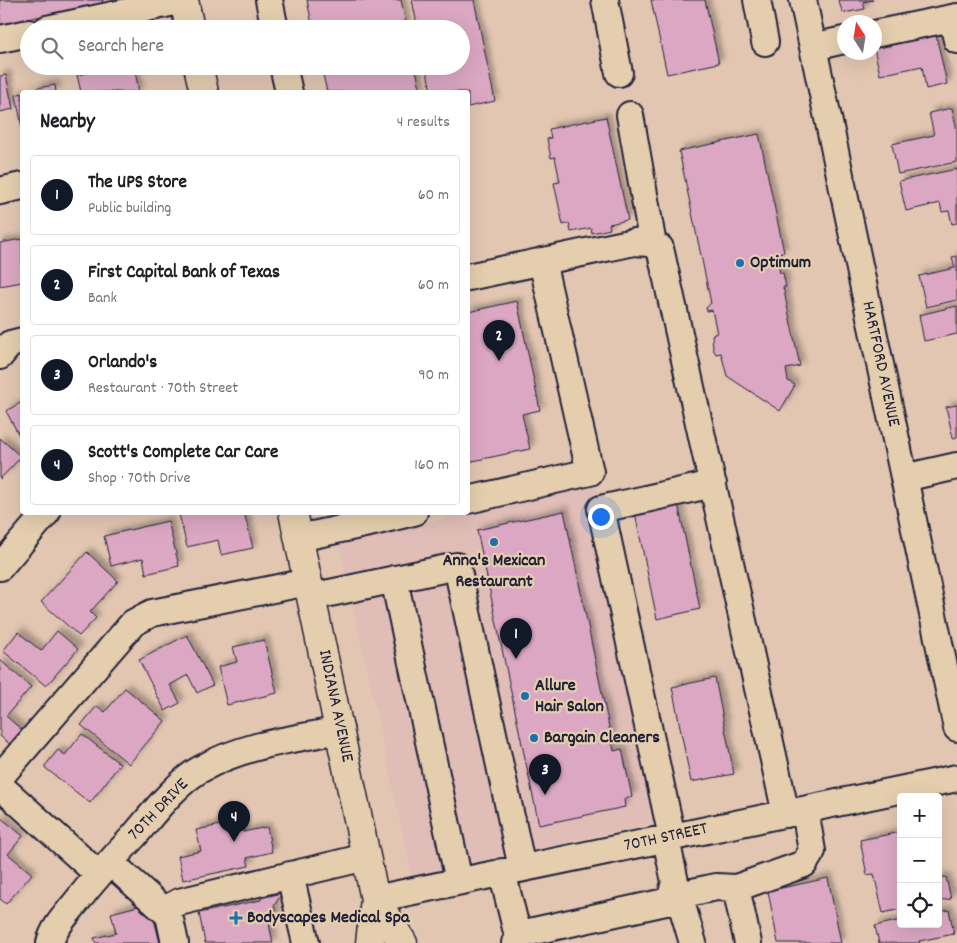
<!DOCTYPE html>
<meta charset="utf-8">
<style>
body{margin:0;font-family:Dekko,sans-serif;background:#f2f2f2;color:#202124}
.controls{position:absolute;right:15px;bottom:15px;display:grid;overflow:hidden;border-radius:5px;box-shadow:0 5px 20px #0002}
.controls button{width:45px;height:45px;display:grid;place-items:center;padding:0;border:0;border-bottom:1px solid #e0e0e0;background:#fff;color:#202124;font:25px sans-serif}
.compass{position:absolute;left:837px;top:15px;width:45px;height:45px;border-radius:50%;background:#fff;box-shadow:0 5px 20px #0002;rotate:348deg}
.you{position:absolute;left:600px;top:516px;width:18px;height:18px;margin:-12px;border:4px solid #fff;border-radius:50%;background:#1a73e8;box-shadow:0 0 0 8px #1a73e833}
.badge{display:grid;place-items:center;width:32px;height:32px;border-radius:50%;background:#111827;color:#fff;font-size:16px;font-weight:700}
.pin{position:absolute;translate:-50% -41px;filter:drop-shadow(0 1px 2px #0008)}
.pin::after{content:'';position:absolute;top:26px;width:18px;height:15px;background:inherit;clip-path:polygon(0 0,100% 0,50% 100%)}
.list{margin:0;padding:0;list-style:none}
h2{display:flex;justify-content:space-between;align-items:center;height:65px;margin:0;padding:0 20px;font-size:21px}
h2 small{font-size:16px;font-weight:400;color:#757577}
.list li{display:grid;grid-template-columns:32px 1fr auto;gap:15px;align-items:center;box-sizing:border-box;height:80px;margin:0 10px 10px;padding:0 10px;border:1px solid #e0e0e0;border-radius:5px}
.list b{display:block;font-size:19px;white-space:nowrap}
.list p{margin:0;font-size:16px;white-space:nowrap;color:#757577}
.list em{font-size:16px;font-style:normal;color:#757577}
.icon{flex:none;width:28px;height:28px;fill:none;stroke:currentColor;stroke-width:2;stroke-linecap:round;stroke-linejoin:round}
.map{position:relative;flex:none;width:957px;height:943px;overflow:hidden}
.search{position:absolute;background:#fff;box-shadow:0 5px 20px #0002;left:20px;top:20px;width:450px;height:55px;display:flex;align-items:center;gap:12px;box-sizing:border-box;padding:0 18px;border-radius:28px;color:#757577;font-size:19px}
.panel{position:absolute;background:#fff;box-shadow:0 5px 20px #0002;left:20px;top:90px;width:450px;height:425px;border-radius:5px}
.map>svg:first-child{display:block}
</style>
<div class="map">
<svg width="957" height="943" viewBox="0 0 957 943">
<defs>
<filter id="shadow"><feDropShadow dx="4.5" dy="-4.5" stdDeviation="2.5" flood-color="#0004"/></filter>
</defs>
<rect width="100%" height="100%" fill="#e2c6b2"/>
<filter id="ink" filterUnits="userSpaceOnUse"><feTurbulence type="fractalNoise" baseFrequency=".02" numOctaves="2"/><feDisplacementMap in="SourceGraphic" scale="10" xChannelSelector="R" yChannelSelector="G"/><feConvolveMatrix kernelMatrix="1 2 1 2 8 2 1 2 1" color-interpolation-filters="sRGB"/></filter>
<g filter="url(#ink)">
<path fill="#e0bdb7" d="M597,486L670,820L412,876L339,542Z"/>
<path fill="#dba7c2" stroke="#22223b" filter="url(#shadow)" d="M0,0H103L102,3L0,25Z
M307,0H401L407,29H313Z
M412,0H474L495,101L468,107V92H431L426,66H461V29H418Z
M651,0H705L719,63L667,74Z
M838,0H873L863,2L865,9L843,13Z
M936,35L947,84L926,89L922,66L880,75L874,48Z
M120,66H134L139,92H81L77,75Z
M321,66H415L421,92H327Z
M6,75L13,109L0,112V76Z
M55,85L56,92H26L38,90L37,88Z
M22,93V128L16,95Z
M952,108L957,130V162L898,174L892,144L934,135L929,113Z
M606,117L628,220L609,224L610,229L592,233L591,228L571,232L569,223L563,225L554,183L560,182L555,157L551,158L547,139L551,138L549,129Z
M759,134L784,252L776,254L780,273H783L786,287H783L800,366L786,369L788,381L795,385L780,411L727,376L721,353L716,354L713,349L712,335L717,333L712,310L707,311L706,308L711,303L679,151Z
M957,169V223L952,224L949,211L942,212L940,203L906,211L899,181Z
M22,239V282L0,286V243Z
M957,256V300L926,307L919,276L955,268L952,257Z
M517,301L540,410L522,414L530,449L468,462V312Z
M957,306V334L924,341L919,315Z
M22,402V441L6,411Z
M957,405V437L953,438L946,407Z
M0,438L21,457L0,479Z
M678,504L700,609L657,619L635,513Z
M564,511L614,751L622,749L632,797L624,799L625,807L539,825L477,530Z
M185,512H244L253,548L221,555L218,540L187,547L179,514Z
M168,521L179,566L146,574L143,558L111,566L104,536Z
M87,552L118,581L90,612L96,618L79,636L41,602Z
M57,631L78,649L46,686L3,651L18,632L41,651Z
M187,635L213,685L197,693L188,675L170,685L180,703L165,711L139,660Z
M264,640L277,693L227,705L218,667L237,662L233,647Z
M0,660L31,687L6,716L24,732L12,746L0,736Z
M715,678L734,774L691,782L672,687Z
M125,688L165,721L129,764L81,725L97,706L105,712Z
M82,734L120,764L90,803L44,767L58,750L65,755Z
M0,817L23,836L8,854L32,874L6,904L0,899Z
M241,821L243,832L267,827L272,852L247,858L249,866L183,880L178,856L201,851L196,830Z
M901,832V909L883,913L874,874L867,875L860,840Z
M946,877L951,899L938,901V878Z
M828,878L841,943H778L768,891Z
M282,893L274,906L277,918L268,919L273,943H205L199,913L261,900V898Z
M150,903L160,943H96L94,938L116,933L111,913Z
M949,910L954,934L919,941L920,943H879L875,926L901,920V924H938V912Z"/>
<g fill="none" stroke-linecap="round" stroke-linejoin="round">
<defs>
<path id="minor" d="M269,0L275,29
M605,0L619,73
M757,0L765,42
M803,0L957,728
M952,18L957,40
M47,29L184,0
M874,34L957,17
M0,39L29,33
M813,47L844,40
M283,66L289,92
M630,115L653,245
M0,191L22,186
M468,277L634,242L649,243L660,248L786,814
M0,356L10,344L22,341
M904,478L957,466
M468,500L590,472L542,261
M378,521L414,512
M299,538L378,521L377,512
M0,567L47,512
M394,579L459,881
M311,597L457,566L522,868
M0,777L133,623L152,613L308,582
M0,786L98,874
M672,837L601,509L713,484
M110,862L169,915L175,943
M502,872L519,940
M290,875L306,943
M675,882L693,943
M736,888L804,864L812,851L805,810
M679,895L716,887L736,888L748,943
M375,899L957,778
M164,910L179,902L366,857
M50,943C53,929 65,916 74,905C93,881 113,858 134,836C152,815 177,782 201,769C242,745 294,739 340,730
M515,943L525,933L670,901L675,882L666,839"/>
<path id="major" d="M184,0L190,29
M198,66L204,92
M293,512L375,899L370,943
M375,899L403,943"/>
</defs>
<use href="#minor" stroke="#22223b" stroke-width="30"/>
<use href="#major" stroke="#22223b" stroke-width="31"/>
<use href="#minor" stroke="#e4ceae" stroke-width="26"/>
<use href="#major" stroke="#e4ceae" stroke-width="28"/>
</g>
</g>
<g fill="#1f6fb2" stroke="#e4ceae" stroke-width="2">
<circle cx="740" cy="263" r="5"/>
<circle cx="494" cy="542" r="5"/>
<circle cx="525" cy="696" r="5"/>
<circle cx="534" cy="738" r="5"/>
<path d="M233.5 910.5h5v5h5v5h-5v5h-5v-5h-5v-5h5z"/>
</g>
<g text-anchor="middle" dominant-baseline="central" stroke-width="4.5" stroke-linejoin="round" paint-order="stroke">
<g font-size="18" font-weight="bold" fill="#22223b" stroke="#e4ceae" text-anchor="start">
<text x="750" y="263">Optimum</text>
<text x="494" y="561" text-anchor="middle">Anna's Mexican<tspan x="494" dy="21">Restaurant</tspan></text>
<text x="535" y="686">Allure<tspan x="535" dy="21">Hair Salon</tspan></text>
<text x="544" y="738">Bargain Cleaners</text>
<text x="247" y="918">Bodyscapes Medical Spa</text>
</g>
<g font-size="18" fill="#22223b" stroke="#e4ceae">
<text transform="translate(880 364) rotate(78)">HARTFORD AVENUE</text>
<text transform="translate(335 706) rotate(78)">INDIANA AVENUE</text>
<text transform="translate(159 810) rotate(-46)">70TH DRIVE</text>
<text transform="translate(666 838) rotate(-12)">70TH STREET</text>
</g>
</g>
</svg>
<div class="controls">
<button>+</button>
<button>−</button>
<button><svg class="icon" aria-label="locate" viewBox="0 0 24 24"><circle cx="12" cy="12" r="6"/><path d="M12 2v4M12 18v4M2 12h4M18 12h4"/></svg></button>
</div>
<svg class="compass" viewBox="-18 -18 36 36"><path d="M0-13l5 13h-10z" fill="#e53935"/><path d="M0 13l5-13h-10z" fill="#757577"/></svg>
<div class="you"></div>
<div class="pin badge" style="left:516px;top:659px">1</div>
<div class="pin badge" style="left:499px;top:361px">2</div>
<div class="pin badge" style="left:545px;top:795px">3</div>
<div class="pin badge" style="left:234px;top:842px">4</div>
<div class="search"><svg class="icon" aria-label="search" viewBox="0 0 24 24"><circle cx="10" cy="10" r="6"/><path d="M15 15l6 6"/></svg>Search here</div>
<section class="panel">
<h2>Nearby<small>4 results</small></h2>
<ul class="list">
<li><span class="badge">1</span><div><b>The UPS Store</b><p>Public building</p></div><em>60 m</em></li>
<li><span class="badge">2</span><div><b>First Capital Bank of Texas</b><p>Bank</p></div><em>60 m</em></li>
<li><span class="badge">3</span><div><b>Orlando's</b><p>Restaurant · 70th Street</p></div><em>90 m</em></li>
<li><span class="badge">4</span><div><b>Scott's Complete Car Care</b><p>Shop · 70th Drive</p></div><em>160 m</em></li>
</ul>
</section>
</div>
